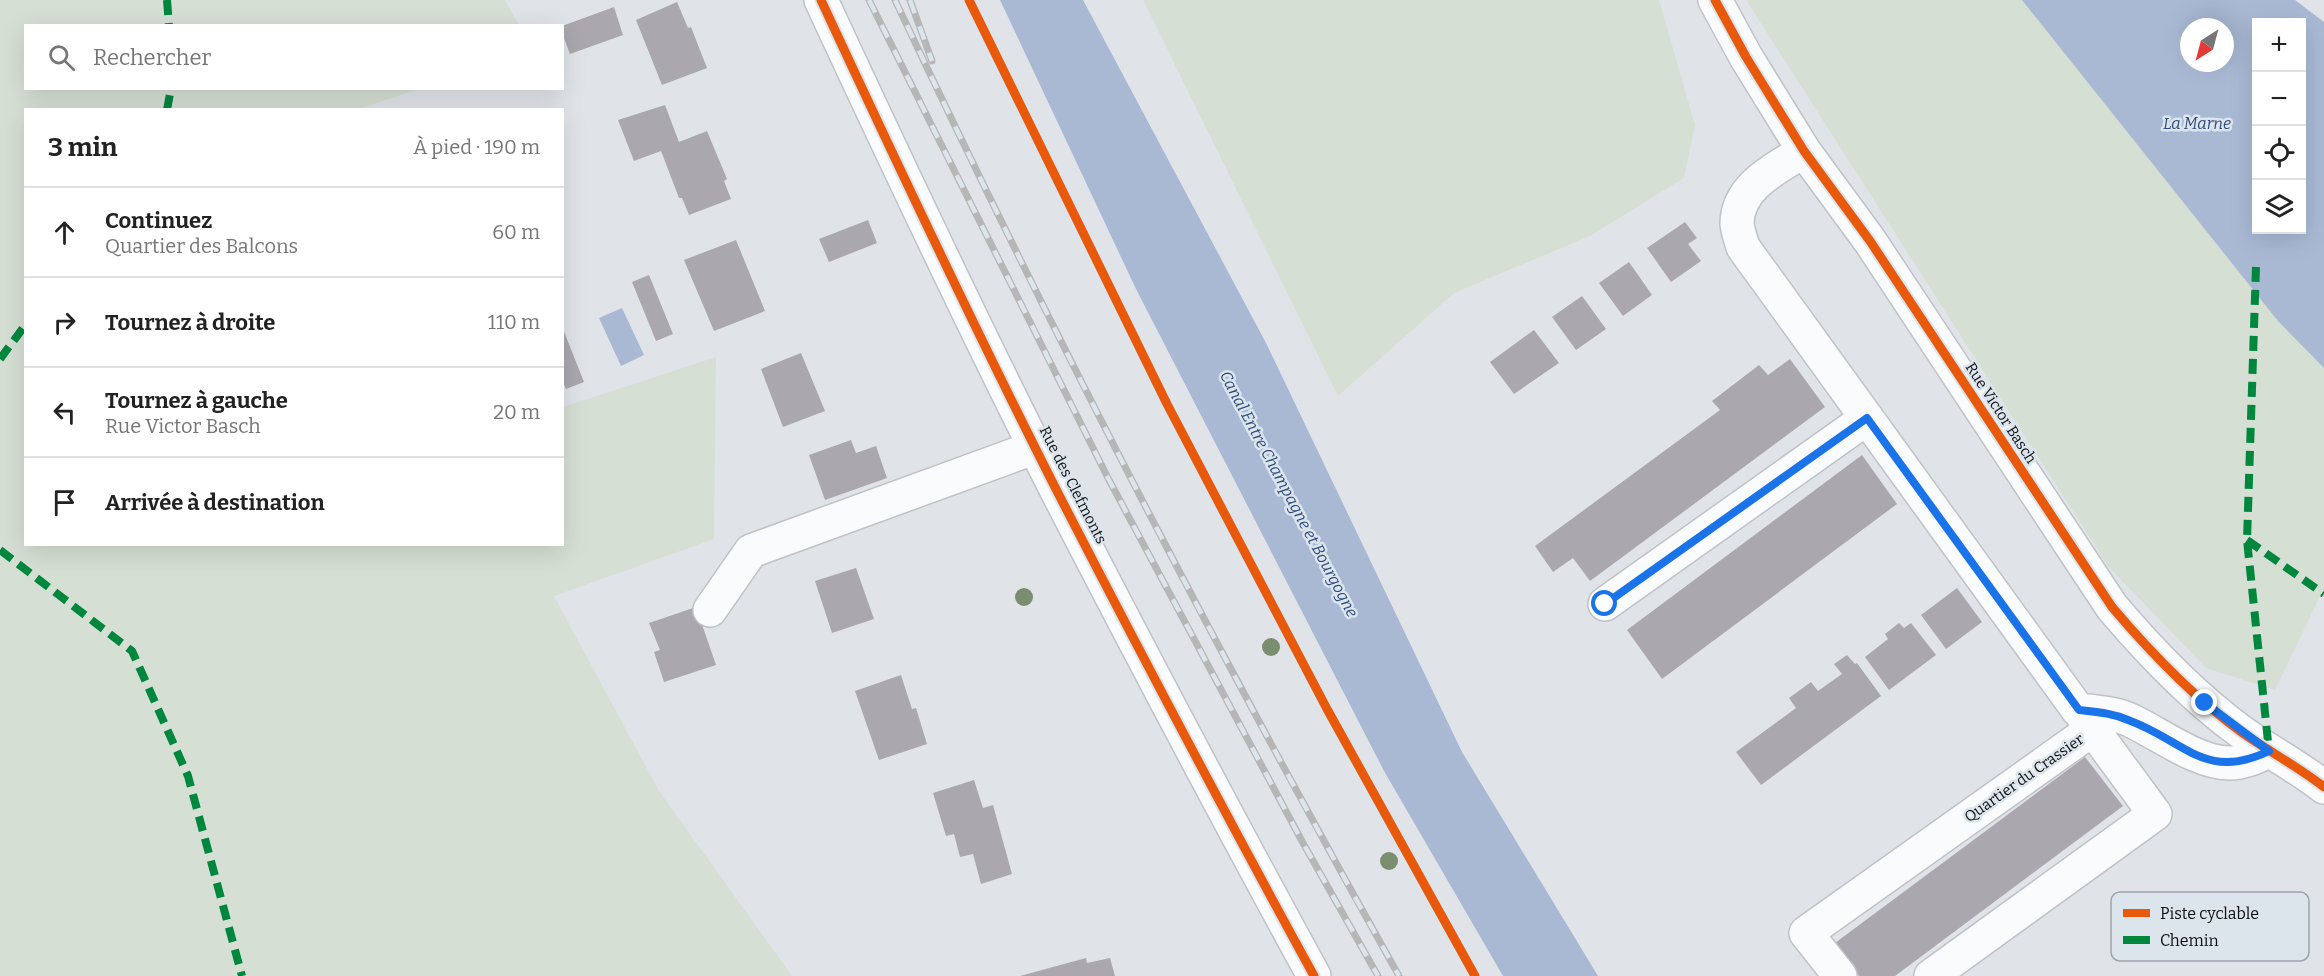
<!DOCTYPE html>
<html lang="fr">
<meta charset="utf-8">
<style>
body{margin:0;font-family:Bitter,serif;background:#f2f2f2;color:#222}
.controls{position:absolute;right:18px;top:18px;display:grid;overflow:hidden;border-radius:0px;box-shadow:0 6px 24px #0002}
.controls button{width:54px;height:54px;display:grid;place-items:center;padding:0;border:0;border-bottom:2px solid #e0e0e0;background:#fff;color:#222;font:30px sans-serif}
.compass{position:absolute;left:2180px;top:18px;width:54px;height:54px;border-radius:50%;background:#fff;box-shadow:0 6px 24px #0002;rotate:216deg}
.stop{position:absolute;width:18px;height:18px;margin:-14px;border:4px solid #1a73e8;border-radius:50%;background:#fff}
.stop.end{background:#1a73e8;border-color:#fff;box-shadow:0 2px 6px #0008}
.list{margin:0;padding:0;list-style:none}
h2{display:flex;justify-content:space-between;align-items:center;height:78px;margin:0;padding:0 24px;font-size:26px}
h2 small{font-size:20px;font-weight:400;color:#767676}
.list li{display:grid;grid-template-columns:39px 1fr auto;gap:18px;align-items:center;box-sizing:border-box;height:90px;padding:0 24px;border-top:2px solid #e0e0e0}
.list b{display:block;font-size:22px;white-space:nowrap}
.list p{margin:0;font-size:20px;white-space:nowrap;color:#767676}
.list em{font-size:20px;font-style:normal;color:#767676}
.icon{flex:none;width:33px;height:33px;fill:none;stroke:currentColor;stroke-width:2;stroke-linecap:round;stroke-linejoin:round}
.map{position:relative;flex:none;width:2324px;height:976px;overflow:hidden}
.search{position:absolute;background:#fff;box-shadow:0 6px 24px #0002;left:24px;top:24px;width:540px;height:66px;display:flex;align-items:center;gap:15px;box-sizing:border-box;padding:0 21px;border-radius:0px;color:#767676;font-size:22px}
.panel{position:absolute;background:#fff;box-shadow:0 6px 24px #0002;left:24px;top:108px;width:540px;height:438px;border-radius:0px}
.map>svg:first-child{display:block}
</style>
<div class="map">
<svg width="2324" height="976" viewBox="0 0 2324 976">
<rect width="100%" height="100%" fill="#e0e4e8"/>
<path fill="#d5dfd3" d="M0,0H505L519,25L26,26V88L418,89L357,110H26V544H562L563,407L716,357L714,539L554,596L659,791L792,976H0Z
M1143,0H1659L1695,125L1684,178L1590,236L1454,293L1338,396Z
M1746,0H2086L2256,230L2324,316V588L2275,690L2206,668L2108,566Z"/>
<path fill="#a9b9d4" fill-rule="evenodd" d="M1000,0H1083L1266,343L1462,752L1598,976H1503L1384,771L1136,289Z
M2022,0H2295L2324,22V368L2278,321ZM2256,22H2302V230H2256ZM2189,27H2225V63H2189Z
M622,308L644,355L621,366L599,318Z"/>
<path fill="#aba7af" d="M677,2L688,28L691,27L707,68L662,85L636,20Z
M614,7L623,35L570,54L562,33V26Z
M665,105L679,142L707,131L727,179L724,181L731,199L689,215L682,198H679L661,151L634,161L618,120Z
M868,220L877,243L829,262L819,239Z
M1685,222L1697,238L1688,244L1701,261L1671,282L1647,248Z
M736,240L765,311L714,331L684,260Z
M1629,262L1652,295L1623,316L1599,283Z
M649,275L673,334L656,341L632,282Z
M1582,296L1606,329L1576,350L1552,317Z
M563,329L584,382L566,389L562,380Z
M1534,330L1559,363L1514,394L1490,362Z
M801,353L825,411L783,427L761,369Z
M1790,359L1825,407L1590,581L1573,558L1553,572L1535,546L1720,410L1712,401L1759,365L1768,375Z
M851,440L856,453L876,446L887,478L825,500L809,455Z
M1862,455L1897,504L1662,679L1627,630Z
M856,568L874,619L832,633L815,581Z
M1957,588L1982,622L1946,649L1921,615Z
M696,607L716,665L664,682L654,652L660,650L649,623Z
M1899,623L1904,628L1911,623L1936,655L1889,690L1865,657L1888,639L1885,634Z
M1847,655L1855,664L1857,663L1881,696L1761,785L1736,752L1796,708L1789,698L1811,682L1818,691L1842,674L1834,664Z
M901,675L912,709L916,708L927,744L879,760L855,691Z
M2085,757L2123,806L1895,976H1859L1835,943Z
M974,780L983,808L993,805L1012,874L981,884L973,854L960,857L954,834L946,836L933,793Z
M1086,958L1087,963L1110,958L1115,976H1020Z"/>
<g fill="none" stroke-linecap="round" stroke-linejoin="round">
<defs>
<path id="minor" d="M821,0C898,166 976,332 1059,495C1142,656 1227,817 1314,976
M1715,0L1746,57L1804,151L1870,241L2112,607C2151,653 2192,696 2240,731C2268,751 2297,766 2324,787
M1804,151C1777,168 1737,186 1737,224C1738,232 1741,240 1743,247L2078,710C2097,712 2115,713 2132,721C2161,735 2198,763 2229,763C2244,763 2256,757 2269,751
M1605,604L1867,418
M710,610L751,551L1036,447
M1840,976L1806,933L2093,729
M1931,976L2155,814L2080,712"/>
</defs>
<use href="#minor" stroke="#bfc2c6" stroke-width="36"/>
<use href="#minor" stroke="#fafbfc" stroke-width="33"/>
<defs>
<path id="rail" d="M869,0L1108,478L1303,843L1378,976
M895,0C1051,332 1220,657 1399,976
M910,0L932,61"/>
</defs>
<use href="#rail" stroke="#b6b6b7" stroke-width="7"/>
<use href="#rail" stroke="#dce4ec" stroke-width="4.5" stroke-dasharray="14" stroke-linecap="butt"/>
<path stroke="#00873e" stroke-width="8" stroke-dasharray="15 8" stroke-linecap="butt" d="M167,0L169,26
M167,110L171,88
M2256,267L2247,540L2269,751
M0,359L26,324
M2247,540L2324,594
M0,550L132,651L188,776L242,976"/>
<defs>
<path id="cycleway" d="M821,0C898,166 976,332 1059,495C1142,656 1227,817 1314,976
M969,0L1167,404L1327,709L1475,976
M1715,0L1746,57L1804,151L1870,241L2112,607C2151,653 2192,696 2240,731C2268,751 2297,766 2324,787"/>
</defs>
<use href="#cycleway" stroke="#dce4ec" stroke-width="13"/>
<use href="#cycleway" stroke="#e8590c" stroke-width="9"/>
</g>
<g fill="#7b8d6f">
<circle cx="1024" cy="597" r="9"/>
<circle cx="1271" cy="647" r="9"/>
<circle cx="1389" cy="861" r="9"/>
</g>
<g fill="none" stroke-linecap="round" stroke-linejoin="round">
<path stroke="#1a73e8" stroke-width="8" d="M1605,604L1867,418L2079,710C2096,712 2112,713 2128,720C2184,740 2205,782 2269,751L2205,703"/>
</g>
<g text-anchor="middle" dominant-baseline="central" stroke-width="5" stroke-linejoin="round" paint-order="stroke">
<g font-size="15" fill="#0d1012" stroke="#dce4ec">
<text transform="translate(2001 413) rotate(57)">Rue Victor Basch</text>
<text transform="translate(1073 485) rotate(63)">Rue des Clefmonts</text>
<text transform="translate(2024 778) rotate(-35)">Quartier du Crassier</text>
</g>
<g font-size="16" font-style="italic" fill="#304b7d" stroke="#dce4ec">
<text x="2197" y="123">La Marne</text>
<text transform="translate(1289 494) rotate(62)">Canal Entre Champagne et Bourgogne</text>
</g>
</g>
<rect x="2111" y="892" width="198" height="69" rx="9" fill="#dce4ec" stroke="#9ea4ab" stroke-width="1.5"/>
<rect x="2123" y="909" width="27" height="8" fill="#e8590c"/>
<rect x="2123" y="936" width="27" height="8" fill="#00873e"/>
<g font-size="16" fill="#0d1012">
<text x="2160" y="919">Piste cyclable</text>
<text x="2160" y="946">Chemin</text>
</g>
</svg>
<div class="controls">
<button>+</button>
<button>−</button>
<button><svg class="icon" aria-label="locate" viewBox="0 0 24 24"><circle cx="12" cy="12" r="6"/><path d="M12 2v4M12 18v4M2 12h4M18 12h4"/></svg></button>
<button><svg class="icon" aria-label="layers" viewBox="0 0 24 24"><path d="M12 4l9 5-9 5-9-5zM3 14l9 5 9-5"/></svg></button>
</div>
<svg class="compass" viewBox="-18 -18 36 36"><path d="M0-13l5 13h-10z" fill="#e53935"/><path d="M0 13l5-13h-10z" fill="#767676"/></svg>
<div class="stop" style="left:1605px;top:604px"></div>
<div class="stop end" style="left:2205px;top:703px"></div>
<div class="search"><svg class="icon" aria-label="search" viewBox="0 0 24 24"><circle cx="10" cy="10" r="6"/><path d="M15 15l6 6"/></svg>Rechercher</div>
<section class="panel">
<h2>3 min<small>À pied · 190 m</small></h2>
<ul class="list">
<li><svg class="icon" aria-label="ahead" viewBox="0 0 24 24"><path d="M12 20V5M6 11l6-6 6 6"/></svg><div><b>Continuez</b><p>Quartier des Balcons</p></div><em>60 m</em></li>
<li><svg class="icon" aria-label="right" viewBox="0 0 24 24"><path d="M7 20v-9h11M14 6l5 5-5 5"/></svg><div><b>Tournez à droite</b></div><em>110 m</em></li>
<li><svg class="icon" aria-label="left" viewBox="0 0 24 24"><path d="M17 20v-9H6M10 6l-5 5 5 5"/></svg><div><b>Tournez à gauche</b><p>Rue Victor Basch</p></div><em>20 m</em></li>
<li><svg class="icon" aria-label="arrive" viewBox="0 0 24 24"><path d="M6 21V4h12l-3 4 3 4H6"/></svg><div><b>Arrivée à destination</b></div></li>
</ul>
</section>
</div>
